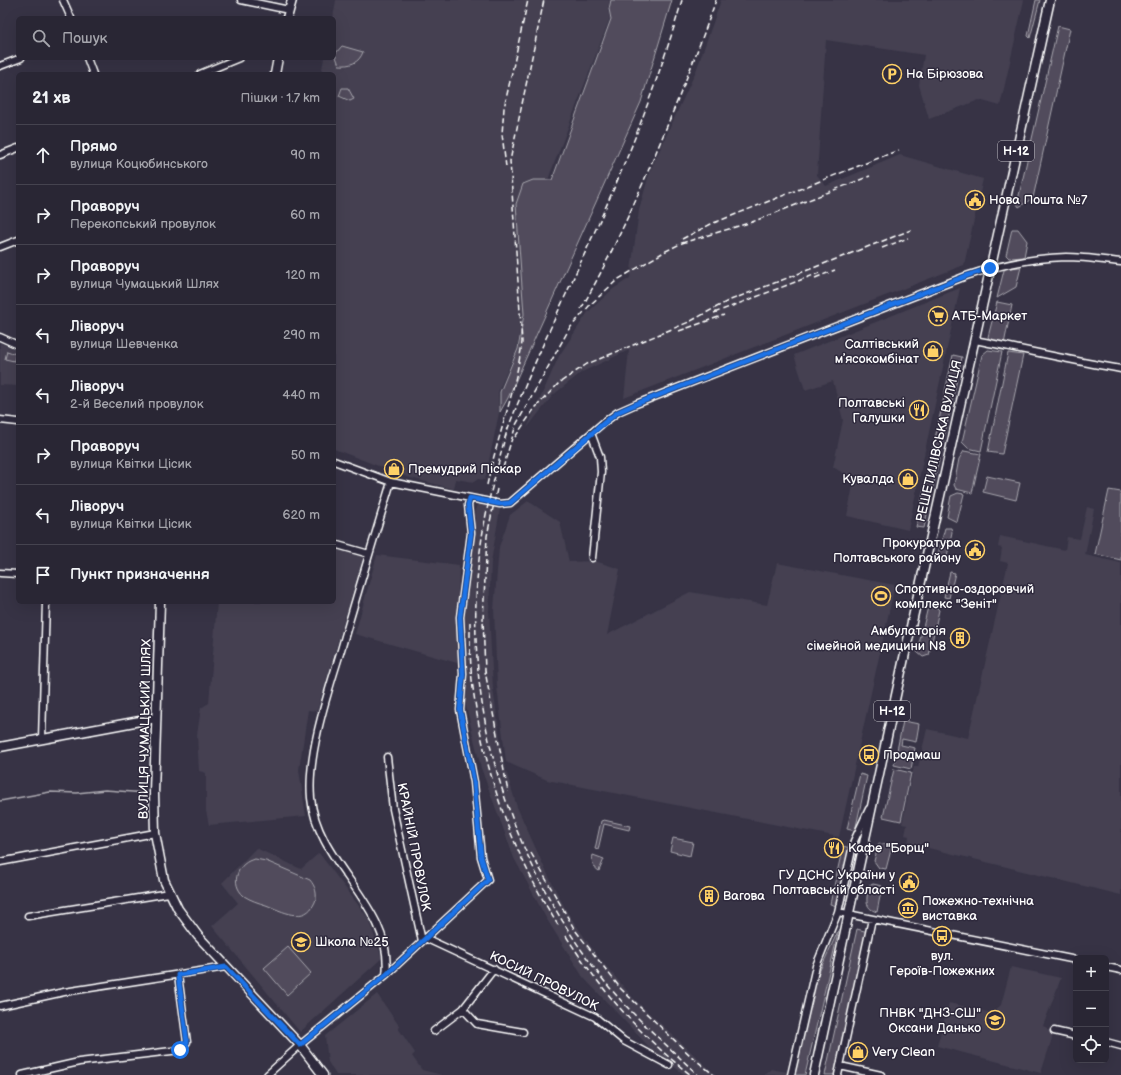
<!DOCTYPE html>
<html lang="uk">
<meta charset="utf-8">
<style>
body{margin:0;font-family:"Balsamiq Sans",sans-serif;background:#312e3c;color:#f1f3f6}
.controls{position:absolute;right:12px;bottom:12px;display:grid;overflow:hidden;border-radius:6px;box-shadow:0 4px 16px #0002}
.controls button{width:36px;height:36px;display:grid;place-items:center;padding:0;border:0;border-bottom:1px solid #45434f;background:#292634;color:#f1f3f6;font:20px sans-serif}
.stop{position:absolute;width:12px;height:12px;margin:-9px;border:3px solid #1a73e8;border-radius:50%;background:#fff}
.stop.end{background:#1a73e8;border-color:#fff;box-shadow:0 1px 4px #0008}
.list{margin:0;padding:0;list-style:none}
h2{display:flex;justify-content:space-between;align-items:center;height:52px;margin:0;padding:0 16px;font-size:17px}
h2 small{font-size:13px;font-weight:400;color:#a5a5ac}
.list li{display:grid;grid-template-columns:26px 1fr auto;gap:12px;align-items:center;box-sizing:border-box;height:60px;padding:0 16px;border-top:1px solid #45434f}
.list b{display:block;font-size:15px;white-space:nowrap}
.list p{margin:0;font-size:13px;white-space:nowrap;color:#a5a5ac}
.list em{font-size:13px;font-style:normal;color:#a5a5ac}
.icon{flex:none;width:22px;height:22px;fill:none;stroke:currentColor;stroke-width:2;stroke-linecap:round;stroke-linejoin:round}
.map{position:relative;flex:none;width:1121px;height:1075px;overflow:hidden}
.search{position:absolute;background:#292634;box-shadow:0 4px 16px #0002;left:16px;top:16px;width:320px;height:44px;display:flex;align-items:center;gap:10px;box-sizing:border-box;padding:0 14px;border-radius:6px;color:#a5a5ac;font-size:15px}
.panel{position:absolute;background:#292634;box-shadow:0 4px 16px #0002;left:16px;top:72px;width:320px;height:532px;border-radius:6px}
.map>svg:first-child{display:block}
</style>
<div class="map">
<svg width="1121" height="1075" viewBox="0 0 1121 1075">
<rect width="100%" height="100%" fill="#373345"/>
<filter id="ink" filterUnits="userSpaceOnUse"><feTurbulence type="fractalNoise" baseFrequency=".025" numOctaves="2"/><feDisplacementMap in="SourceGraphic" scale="8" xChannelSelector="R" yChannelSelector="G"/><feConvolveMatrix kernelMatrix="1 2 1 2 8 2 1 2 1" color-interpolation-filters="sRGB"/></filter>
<g filter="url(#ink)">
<path fill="#444051" d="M336,0H610L608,9L610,18L549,177L517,349L498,392L499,413L485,480L478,479L474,482L456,479L454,489L407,477L334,449V74H321L324,58H334V18H333Z
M721,0H1024L1000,106L979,100L929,119L919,85L924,55L826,40L817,175L826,186L900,155L983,179L964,265L624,398L629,350L582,372L553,395L527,428L559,356L588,312L613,289L630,278L639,210L650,171L696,71Z
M960,288L908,530L847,516L854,480L833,467L843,420L833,381L805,390L794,355Z
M0,343L18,350V386L0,385Z
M528,501L560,522L569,562L595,561L620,569L607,635L690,592L767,605L777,563L895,585L839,837L547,780L506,762L497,686L494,609L499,547L510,515Z
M477,503L500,509L491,562L489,611L493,689L504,764L517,807L545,869L567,912L598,957L635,1000L716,1075H685L652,1050L583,977L546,918L514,858L481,768L464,698V622L471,548Z
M1087,507L1094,509L1085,555L1121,563V895L908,843L909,836L905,835L907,825L902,824L914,766L918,767L927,729L968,738L1008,563L1000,561L1002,548L998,547L1000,536L1065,550L1067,537L1080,539Z
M334,547L364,555L317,711L308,710L299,770L306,816L209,825L206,811V773L199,771L197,735L201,708L209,703L217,602H334Z
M377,555L459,565L457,663L355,634Z
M256,848L301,869L319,853L368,918L382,958L300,1032L212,926L238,903L222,883Z
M1011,967L1061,978L1043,1026L1047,1028V1030L1054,1032L1041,1073L937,1046L949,1003L992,1013L1001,1005Z
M377,994L400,1027L398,1028L415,1053L412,1056L422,1070L442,1075H336L328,1062L325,1036Z
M771,1069L787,1072V1075H764Z"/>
<path fill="#514c5c" stroke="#a8a6ae" d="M611,0H672L641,102L508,398L500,412V392L518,349L524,314L516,204L523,184L533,180H552L611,19L609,9Z
M1036,0H1040L1030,38L1028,36Z
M1058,26L1070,29L1033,198L1019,207L1017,204Z
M342,46L363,52C359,63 350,66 339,65L335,54Z
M342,88H348L354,99L350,101L339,96Z
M1012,229H1018L1027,241L1024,257L1009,258L1006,255Z
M1021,267L1016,287L997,298L1004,270L1007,268Z
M997,302L1012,305L1004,344L990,340L988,337Z
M988,350L1002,352L981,451L968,448L962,442L982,355Z
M7,351L16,354L14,361L5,359Z
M1008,353L1023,355L1002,454L988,452Z
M953,355L962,357L924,528L916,527Z
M964,451L981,454L972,493L956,489L954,485L959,459Z
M987,476L1020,483L1016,500L983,492Z
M1109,490L1121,492V560L1095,554Z
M958,493L964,494L957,522L947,517L951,496Z
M945,528H951L952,532L946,561L941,563L938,561L937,558Z
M950,572L955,573L949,598L944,597Z
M935,606L939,610L929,655L923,657L917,652L927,611L928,608Z
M903,721L919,724L916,742L902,739L901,745L915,748L911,769L894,765Z
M894,769L911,773L901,821L883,817Z
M860,774L867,776L855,831L847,829Z
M604,820L630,826L629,830L604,824L598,850L595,849L601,821Z
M673,838L693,842L690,856L670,851Z
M879,843L892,846L886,869L879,868L874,861Z
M843,846L850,848L837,906L830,904Z
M593,855L604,859L599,871C593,867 591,862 593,855Z
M255,859L266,861L310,880C315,886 318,894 315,902C305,925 282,911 266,905C259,903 250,900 244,896C229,883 238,862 255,859Z
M873,884L882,886L877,912C863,908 867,897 869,886Z
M839,929L805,1075H793L814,983Z
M857,929L868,932L835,1075H825Z
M288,947L311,973L287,995L264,968Z"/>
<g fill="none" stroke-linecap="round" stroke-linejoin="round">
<path stroke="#adabb2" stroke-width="1.5" d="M0,801L50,792L77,793L105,790L146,793"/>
<defs>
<path id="minor" d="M63,0L71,18
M241,0L289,10
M87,58L93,74
M0,66L21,58
M200,74L239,58
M0,155L18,148
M0,247L18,240
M0,337L18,345
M974,340C1023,349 1072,361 1121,369
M0,420L18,422
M591,433L600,457L601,472L592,558
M334,461L391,482L500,504L510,503L603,423L618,412L636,404L966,276C999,265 1031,258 1066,257C1084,257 1103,260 1121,262
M334,544L369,554
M0,573L18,574
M42,739L46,602
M387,757L393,809L422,941
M0,862L155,833
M838,912L1076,960
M28,916L169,893
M425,938L595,1017L624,1041L669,1065
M1106,967L1121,970
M386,975C395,907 317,865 311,798C307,754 328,692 341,650C357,594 374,538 391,482
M0,1006L64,992L226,967
M463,1009L477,1024L523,1032
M434,1031L463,1009L494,969
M1054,1031L1076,1036
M1106,1042L1121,1046
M840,1066L881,1075
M22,1075L79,1062L180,1050L187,1042L178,975
M267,1075L300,1045L386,975L488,880L481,857L474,782L460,710L463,674L460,617L471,533L468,505L470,498
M791,1075L816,966L838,912L854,841L869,809
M838,1075L872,919"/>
<path id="major" d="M287,18L292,0
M275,74L278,58
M160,602L154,793L155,833L164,880L178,909L198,936L300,1045L323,1075
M0,747L156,718
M814,1075L904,658L1050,0"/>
</defs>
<use href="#minor" stroke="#fff" stroke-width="9"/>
<use href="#major" stroke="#fff" stroke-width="11"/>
<use href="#minor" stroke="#2f2a3d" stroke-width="6"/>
<use href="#major" stroke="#2f2a3d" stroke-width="8"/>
<path stroke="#fff" stroke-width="1.5" stroke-dasharray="6 3" stroke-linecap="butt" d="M682,0C669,46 653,90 636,135C598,232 548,326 510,423C504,438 501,454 497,469C447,643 487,824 595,969C624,1009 663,1041 698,1075
M506,167L502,134L504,108L528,0
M682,239L711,224L899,150
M882,248L908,238
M815,278L835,270
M581,309C610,258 634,205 657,150C678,100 698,51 716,0
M714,313L819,273
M679,331L724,315
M515,437L535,408L559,383L587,364L689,322L728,301L911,230
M503,468L516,425L569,329L590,305L617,280L664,252L682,243L752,222L870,176
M487,485C497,437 516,392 522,342L510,161L544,0
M497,489L487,536L483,620L485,671L508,792
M470,622C470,641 470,661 472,680C482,766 511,851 558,925
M531,853L575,930L621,989L691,1056L714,1075
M566,936C600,989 641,1037 691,1075"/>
</g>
</g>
<g fill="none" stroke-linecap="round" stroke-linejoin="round" filter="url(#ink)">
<path stroke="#1a73e8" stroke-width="5" d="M180,1050L187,1042L178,975L226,967L300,1045L386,975L488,880L481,857L474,782L460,710L463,674L460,617L471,533L468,505L470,498L500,504L510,503L604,423L618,412L636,404L966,276L990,268"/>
</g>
<defs>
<symbol id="parking-ring" viewBox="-11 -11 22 22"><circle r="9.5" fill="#2f2a3d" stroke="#ffd166" stroke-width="1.5"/><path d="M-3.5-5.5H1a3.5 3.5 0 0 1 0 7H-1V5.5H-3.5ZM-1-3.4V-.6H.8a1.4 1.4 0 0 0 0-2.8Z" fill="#ffd166"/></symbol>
<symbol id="civic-ring" viewBox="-11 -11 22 22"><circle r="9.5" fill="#2f2a3d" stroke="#ffd166" stroke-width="1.5"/><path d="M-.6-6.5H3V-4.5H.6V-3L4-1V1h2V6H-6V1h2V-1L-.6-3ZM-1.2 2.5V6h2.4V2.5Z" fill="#ffd166"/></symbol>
<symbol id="supermarket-ring" viewBox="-11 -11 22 22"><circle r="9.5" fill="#2f2a3d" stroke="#ffd166" stroke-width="1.5"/><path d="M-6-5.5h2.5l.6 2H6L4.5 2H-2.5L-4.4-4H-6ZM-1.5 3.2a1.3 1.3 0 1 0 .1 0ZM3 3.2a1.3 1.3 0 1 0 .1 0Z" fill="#ffd166"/></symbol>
<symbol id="shop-ring" viewBox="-11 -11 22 22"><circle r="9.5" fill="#2f2a3d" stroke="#ffd166" stroke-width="1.5"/><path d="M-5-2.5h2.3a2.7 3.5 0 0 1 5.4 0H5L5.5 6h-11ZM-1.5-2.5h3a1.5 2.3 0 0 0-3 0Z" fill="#ffd166"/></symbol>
<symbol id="restaurant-ring" viewBox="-11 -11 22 22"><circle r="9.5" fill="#2f2a3d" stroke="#ffd166" stroke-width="1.5"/><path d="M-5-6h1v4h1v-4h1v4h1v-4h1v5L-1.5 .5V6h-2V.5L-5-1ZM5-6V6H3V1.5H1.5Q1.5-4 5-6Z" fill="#ffd166"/></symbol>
<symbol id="stadium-ring" viewBox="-11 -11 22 22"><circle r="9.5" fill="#2f2a3d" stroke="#ffd166" stroke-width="1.5"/><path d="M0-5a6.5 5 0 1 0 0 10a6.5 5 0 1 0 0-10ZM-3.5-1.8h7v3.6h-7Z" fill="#ffd166"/></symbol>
<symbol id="building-ring" viewBox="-11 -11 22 22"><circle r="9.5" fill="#2f2a3d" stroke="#ffd166" stroke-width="1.5"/><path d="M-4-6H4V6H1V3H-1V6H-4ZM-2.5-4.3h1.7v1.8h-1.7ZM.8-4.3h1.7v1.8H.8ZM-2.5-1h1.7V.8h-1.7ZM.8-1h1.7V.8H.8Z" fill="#ffd166"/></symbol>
<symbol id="bus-ring" viewBox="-11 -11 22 22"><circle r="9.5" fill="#2f2a3d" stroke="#ffd166" stroke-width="1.5"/><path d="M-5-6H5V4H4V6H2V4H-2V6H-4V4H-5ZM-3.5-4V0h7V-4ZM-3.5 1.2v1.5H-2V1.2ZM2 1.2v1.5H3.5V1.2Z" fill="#ffd166"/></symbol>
<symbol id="museum-ring" viewBox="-11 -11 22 22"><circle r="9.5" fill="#2f2a3d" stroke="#ffd166" stroke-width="1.5"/><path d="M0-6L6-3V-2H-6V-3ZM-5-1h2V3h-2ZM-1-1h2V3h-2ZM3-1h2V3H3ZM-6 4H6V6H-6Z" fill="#ffd166"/></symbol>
<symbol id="school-ring" viewBox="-11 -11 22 22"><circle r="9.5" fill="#2f2a3d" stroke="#ffd166" stroke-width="1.5"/><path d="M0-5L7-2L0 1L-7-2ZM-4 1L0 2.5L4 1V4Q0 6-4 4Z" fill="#ffd166"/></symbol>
</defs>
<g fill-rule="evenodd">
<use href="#parking-ring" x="881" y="63" width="22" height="22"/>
<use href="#civic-ring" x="964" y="189" width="22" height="22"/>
<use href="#supermarket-ring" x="927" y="305" width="22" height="22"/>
<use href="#shop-ring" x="922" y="340" width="22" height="22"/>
<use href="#restaurant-ring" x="908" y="399" width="22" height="22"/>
<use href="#shop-ring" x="383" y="458" width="22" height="22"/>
<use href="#shop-ring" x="897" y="468" width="22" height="22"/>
<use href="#civic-ring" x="964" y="539" width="22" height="22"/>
<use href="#stadium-ring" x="870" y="585" width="22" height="22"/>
<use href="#building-ring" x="949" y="627" width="22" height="22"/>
<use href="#bus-ring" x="858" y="744" width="22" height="22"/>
<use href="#restaurant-ring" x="823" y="837" width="22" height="22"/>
<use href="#civic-ring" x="898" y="871" width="22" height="22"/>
<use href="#building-ring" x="698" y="885" width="22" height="22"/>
<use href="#museum-ring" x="897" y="897" width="22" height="22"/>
<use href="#bus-ring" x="931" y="925" width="22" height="22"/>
<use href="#school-ring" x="290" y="931" width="22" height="22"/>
<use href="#school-ring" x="984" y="1009" width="22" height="22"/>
<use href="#shop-ring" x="847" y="1041" width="22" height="22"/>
</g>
<g text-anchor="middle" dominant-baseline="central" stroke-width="3" stroke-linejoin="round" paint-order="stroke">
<g fill="#2f2a3d" stroke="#c1bfc5" stroke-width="1">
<rect x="998" y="141" width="36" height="20" rx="3"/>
<rect x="874" y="701" width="36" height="20" rx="3"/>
</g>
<g font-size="12" font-weight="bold" fill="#fff">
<text x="1016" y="151">Н-12</text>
<text x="892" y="711">Н-12</text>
</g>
<g font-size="13" fill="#fff" stroke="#2f2a3d" text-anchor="start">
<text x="906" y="74">На Бірюзова</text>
<text x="989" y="200">Нова Пошта №7</text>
<text x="952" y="316">АТБ-Маркет</text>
<text x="919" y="344" text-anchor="end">Салтівський<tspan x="919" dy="15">мʼясокомбінат</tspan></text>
<text x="905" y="403" text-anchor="end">Полтавські<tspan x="905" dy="15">Галушки</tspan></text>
<text x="408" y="469">Премудрий Піскар</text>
<text x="894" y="479" text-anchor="end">Кувалда</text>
<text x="961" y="543" text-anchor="end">Прокуратура<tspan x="961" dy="15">Полтавського району</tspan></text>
<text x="895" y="589">Спортивно-оздоровчий<tspan x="895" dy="15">комплекс "Зеніт"</tspan></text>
<text x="946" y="631" text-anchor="end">Амбулаторія<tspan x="946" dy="15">сімейной медицини N8</tspan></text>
<text x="883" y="755">Продмаш</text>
<text x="848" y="848">Кафе "Борщ"</text>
<text x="895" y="875" text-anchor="end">ГУ ДСНС України у<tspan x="895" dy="15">Полтавській області</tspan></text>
<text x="723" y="896">Вагова</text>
<text x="922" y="901">Пожежно-технічна<tspan x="922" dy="15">виставка</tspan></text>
<text x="315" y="942">Школа №25</text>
<text x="942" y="956" text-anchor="middle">вул.<tspan x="942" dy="15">Героїв-Пожежних</tspan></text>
<text x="981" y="1013" text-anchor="end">ПНВК "ДНЗ-СШ"<tspan x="981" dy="15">Оксани Данько</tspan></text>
<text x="872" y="1052">Very Clean</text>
</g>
<g font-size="13" fill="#fff" stroke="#2f2a3d">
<text transform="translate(939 441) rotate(-77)">РЕШЕТИЛІВСЬКА ВУЛИЦЯ</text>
<text transform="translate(145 729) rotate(-89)">ВУЛИЦЯ ЧУМАЦЬКИЙ ШЛЯХ</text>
<text transform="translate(414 847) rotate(79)">КРАЙНІЙ ПРОВУЛОК</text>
<text transform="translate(544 981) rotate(26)">КОСИЙ ПРОВУЛОК</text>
</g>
</g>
</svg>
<div class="controls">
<button>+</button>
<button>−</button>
<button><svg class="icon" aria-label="locate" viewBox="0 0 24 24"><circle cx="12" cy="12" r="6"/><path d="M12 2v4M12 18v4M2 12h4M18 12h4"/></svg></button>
</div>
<div class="stop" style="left:180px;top:1050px"></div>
<div class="stop end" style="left:990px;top:268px"></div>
<div class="search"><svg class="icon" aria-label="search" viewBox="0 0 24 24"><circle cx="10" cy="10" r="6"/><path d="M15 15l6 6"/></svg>Пошук</div>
<section class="panel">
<h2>21 хв<small>Пішки · 1.7 km</small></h2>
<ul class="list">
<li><svg class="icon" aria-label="ahead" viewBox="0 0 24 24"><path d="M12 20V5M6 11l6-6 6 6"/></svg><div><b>Прямо</b><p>вулиця Коцюбинського</p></div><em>90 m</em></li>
<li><svg class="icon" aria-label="right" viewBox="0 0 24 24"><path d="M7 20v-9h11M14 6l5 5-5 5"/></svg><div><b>Праворуч</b><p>Перекопський провулок</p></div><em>60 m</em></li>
<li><svg class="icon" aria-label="right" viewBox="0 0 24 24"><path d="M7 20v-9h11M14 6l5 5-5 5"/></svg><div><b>Праворуч</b><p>вулиця Чумацький Шлях</p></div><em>120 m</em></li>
<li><svg class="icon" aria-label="left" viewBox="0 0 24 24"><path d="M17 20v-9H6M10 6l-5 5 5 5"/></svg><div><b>Ліворуч</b><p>вулиця Шевченка</p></div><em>290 m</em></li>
<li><svg class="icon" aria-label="left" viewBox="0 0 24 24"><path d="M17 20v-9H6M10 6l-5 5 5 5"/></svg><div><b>Ліворуч</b><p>2-й Веселий провулок</p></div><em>440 m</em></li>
<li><svg class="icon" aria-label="right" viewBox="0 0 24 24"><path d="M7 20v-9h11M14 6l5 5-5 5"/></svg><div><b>Праворуч</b><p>вулиця Квітки Цісик</p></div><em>50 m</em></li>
<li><svg class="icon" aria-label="left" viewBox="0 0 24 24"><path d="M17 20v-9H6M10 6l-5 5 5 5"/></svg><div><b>Ліворуч</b><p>вулиця Квітки Цісик</p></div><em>620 m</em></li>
<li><svg class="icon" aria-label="arrive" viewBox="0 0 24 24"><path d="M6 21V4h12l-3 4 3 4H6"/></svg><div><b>Пункт призначення</b></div></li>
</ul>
</section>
</div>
